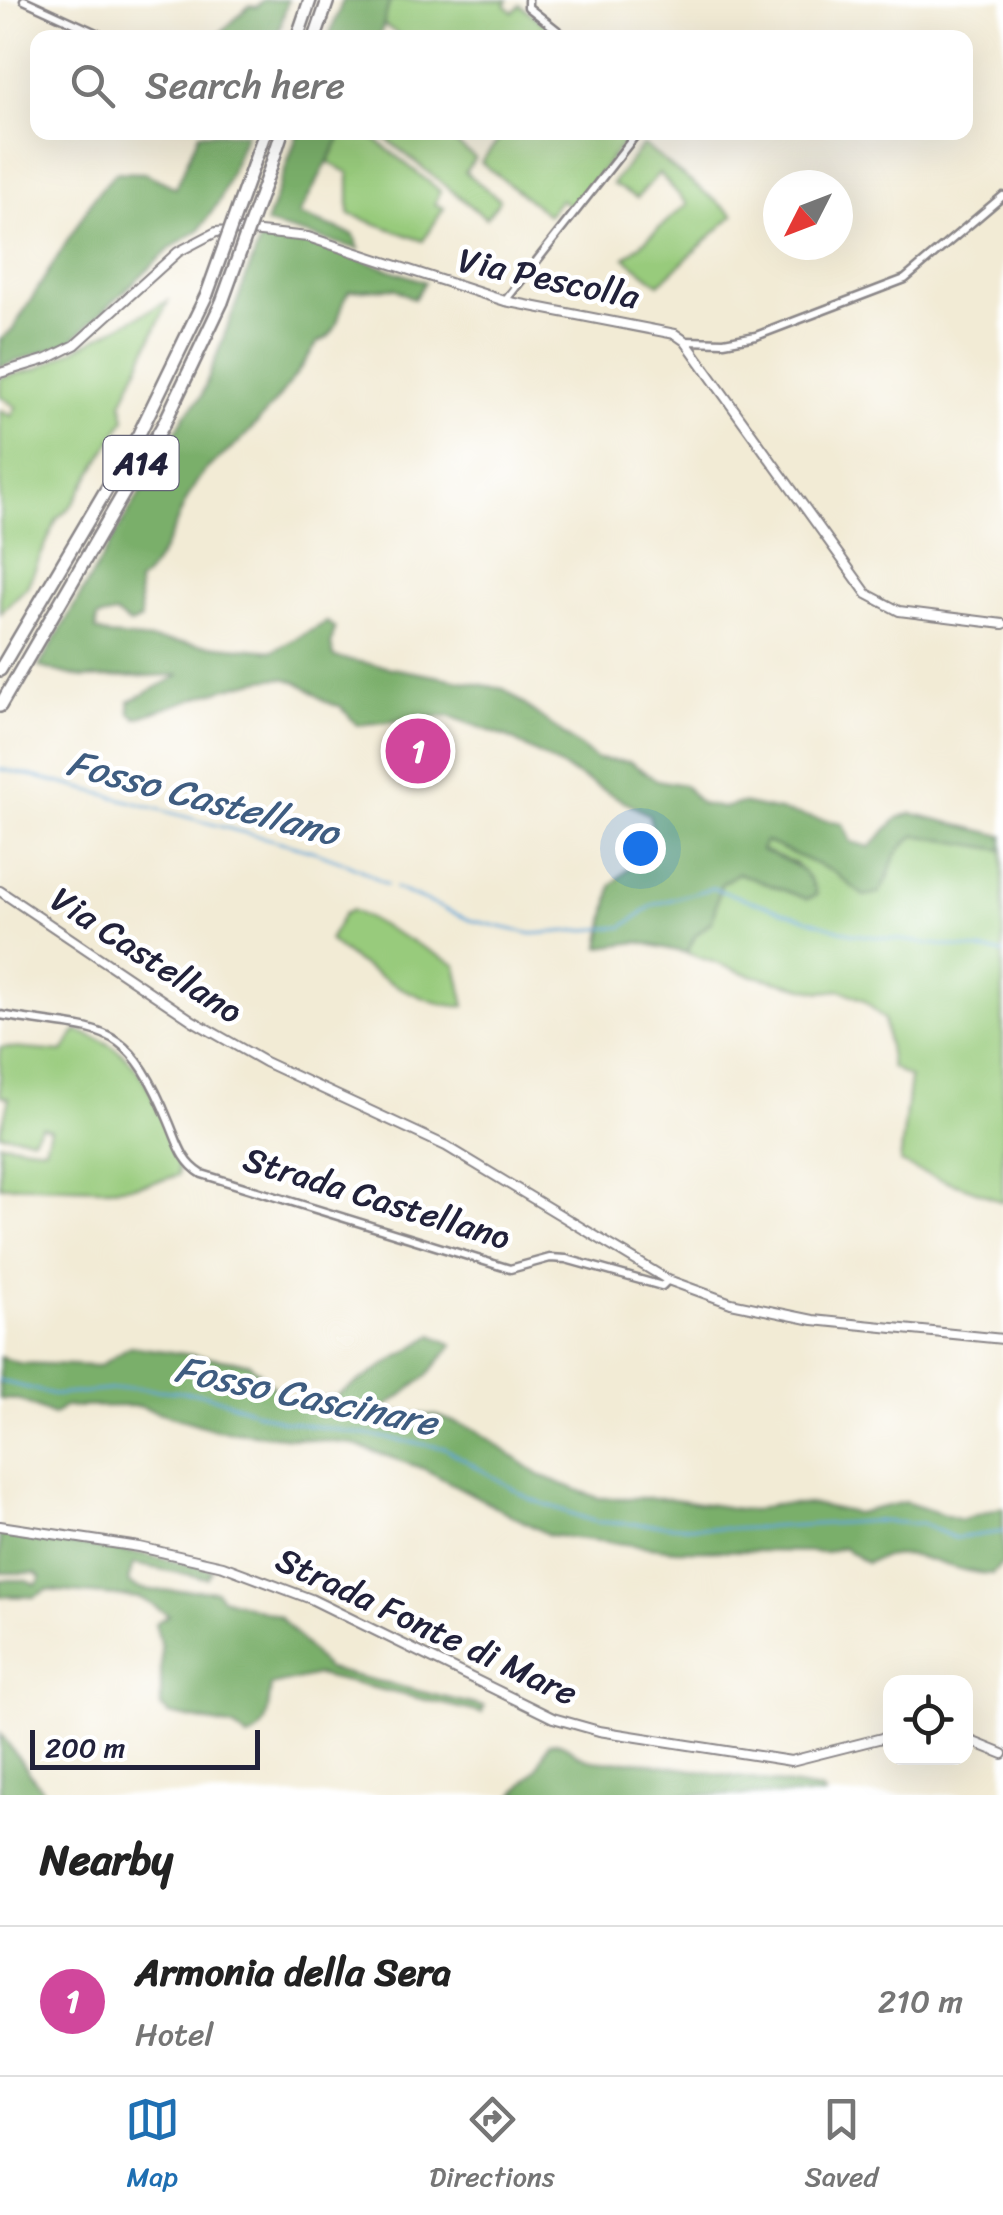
<!DOCTYPE html>
<style>
body{margin:0;font-family:Sriracha,sans-serif;background:#f6f6f6;color:#222}
.controls{position:absolute;right:30px;bottom:30px;display:grid;overflow:hidden;border-radius:20px;box-shadow:0 10px 40px #0002}
.controls button{width:90px;height:90px;display:grid;place-items:center;padding:0;border:0;border-bottom:2px solid #e0e0e0;background:#fff;color:#222;font:50px sans-serif}
.compass{position:absolute;left:763px;top:170px;width:90px;height:90px;border-radius:50%;background:#fff;box-shadow:0 10px 40px #0002;rotate:228deg}
.scale{position:absolute;left:30px;bottom:25px;width:230px;box-sizing:border-box;padding-left:10px;border:5px solid #22223b;border-top:0;font-size:28px;line-height:35px;white-space:nowrap;color:#22223b;-webkit-text-stroke:8px #fff;paint-order:stroke}
.you{position:absolute;left:640px;top:848px;width:35px;height:35px;margin:-25px;border:8px solid #fff;border-radius:50%;background:#1a73e8;box-shadow:0 0 0 15px #1a73e833}
.badge{display:grid;place-items:center;width:65px;height:65px;border-radius:50%;background:#1f6fb2;color:#fff;font-size:32px;font-weight:700}
.pin{position:absolute;translate:-50% -50%;border:5px solid #fff;box-shadow:0 2px 10px #0006}
.list{margin:0;padding:0;list-style:none}
h2{display:flex;justify-content:space-between;align-items:center;height:130px;margin:0;padding:0 40px;font-size:42px}
h2 small{font-size:32px;font-weight:400;color:#767676}
.list li{display:grid;grid-template-columns:65px 1fr auto;gap:30px;align-items:center;box-sizing:border-box;height:150px;padding:0 40px;border-top:2px solid #e0e0e0}
.list b{display:block;font-size:38px;white-space:nowrap}
.list p{margin:0;font-size:32px;white-space:nowrap;color:#767676}
.list em{font-size:32px;font-style:normal;color:#767676}
.icon{flex:none;width:55px;height:55px;fill:none;stroke:currentColor;stroke-width:2;stroke-linecap:round;stroke-linejoin:round}
.map{position:relative;flex:none;width:1003px;height:1795px;overflow:hidden}
.search{position:absolute;background:#fff;box-shadow:0 10px 40px #0002;left:30px;right:30px;top:30px;height:110px;display:flex;align-items:center;gap:25px;box-sizing:border-box;padding:0 35px;border-radius:20px;color:#767676;font-size:38px}
.sheet{height:280px;background:#fff}
nav{display:flex;justify-content:space-around;align-items:center;box-sizing:border-box;height:140px;border-top:2px solid #e0e0e0;background:#fff;font-size:28px;color:#767676}
nav a{display:grid;justify-items:center;gap:5px}
nav .on{color:#1f6fb2}
.map>svg:first-child{display:block}
</style>
<div class="map">
<svg width="1003" height="1795" viewBox="0 0 1003 1795">
<rect width="100%" height="100%" fill="#fff"/>
<filter id="ink" filterUnits="userSpaceOnUse"><feTurbulence type="fractalNoise" baseFrequency=".01" numOctaves="2"/><feDisplacementMap in="SourceGraphic" scale="20" xChannelSelector="R" yChannelSelector="G"/><feConvolveMatrix kernelMatrix="1 2 1 2 8 2 1 2 1" color-interpolation-filters="sRGB"/></filter>
<filter id="wash" filterUnits="userSpaceOnUse"><feTurbulence type="fractalNoise" baseFrequency=".0048" numOctaves="4" result="noise"/><feDisplacementMap in="SourceGraphic" scale="40" xChannelSelector="R" yChannelSelector="G"/><feGaussianBlur stdDeviation="2.25" result="paint"/><feColorMatrix in="noise" values="0 0 0 0 0 0 0 0 0 0 0 0 0 0 0 0 0 1.4 0 .05"/><feComposite in="paint" operator="in"/></filter>
<g filter="url(#wash)">
<rect width="100%" height="100%" fill="#f2ebd5"/>
<path fill="#98cb7b" stroke="#5d765b" stroke-width="2.5" d="M390,0H508L505,5L513,12L520,5L558,35L402,37L383,24Z
M343,133H367L440,191L435,204L444,208L423,241L349,214V173L328,162Z
M379,133H428L439,141L442,136L437,133H443L475,158L465,172L500,200L486,218Z
M626,133L628,137L572,208L560,199L548,215L481,162L504,133H583L590,137L593,133Z
M643,145L734,215L659,284L625,258L687,204L659,173L637,198L612,184Z
M168,301L122,403L125,419L72,505L57,519L27,587L0,613V410L11,416L16,407L0,396V378L37,369Z
M916,835L1003,850V1203C970,1185 934,1180 900,1163L910,1078L891,1067L884,1019L864,1000L841,990L821,992L750,975L687,953L695,936L712,921L721,884L738,873L807,899L817,895L795,863L761,850L765,841L834,872L864,896L889,878C889,854 898,848 916,835Z
M352,910L456,965L465,1006C426,1009 356,965 329,940L344,914Z
M76,1031C147,1050 154,1100 178,1163V1175C115,1198 64,1183 0,1186V1143L45,1148L50,1129L41,1126L33,1138L0,1134L9,1098L0,1095V1047L63,1052Z"/>
<path fill="#7aaf6b" stroke="#4e6853" stroke-width="2.5" d="M263,0H288L277,37H216L249,6L257,7Z
M343,0H390L380,37H329Z
M199,133H246L220,200L200,229L171,248L69,343L0,367V340L13,329L95,196L116,172L145,173L176,188Z
M298,133H343L299,215L354,235L359,249L266,224Z
M262,235L314,243L425,282L414,299L394,288L349,291C337,309 341,336 318,342C295,378 267,415 236,445C226,454 215,461 206,470C178,501 173,552 138,583L141,620L130,624L115,614L97,618L96,630L109,636L273,651L327,622L335,628L331,644L334,657L504,689L596,759L630,762L657,780L684,785L701,804L723,808L741,803L843,824L851,842L870,847L898,818L911,813L1003,836V850L916,835C883,860 898,865 879,893L864,896L834,872L765,841L761,850C786,860 810,867 817,895L807,899L738,873L721,884L712,921L695,936L687,953L638,942L600,947L612,885L655,841L649,815L509,738L449,716L357,725L340,706C319,704 309,683 287,679C260,673 167,708 137,718L130,713L129,702L180,675L83,678L39,667L185,415L201,397Z
M433,1335L453,1345L426,1377L381,1411L438,1416L476,1430L539,1475L598,1498H667L752,1511L774,1504H812L856,1513L905,1502L960,1520L1003,1507V1563L992,1574C941,1573 919,1541 866,1563L843,1547L827,1552L675,1550L549,1535L424,1469L352,1444L216,1430L138,1406L64,1407L53,1415L20,1400L0,1399V1357L19,1363L99,1366L130,1346L249,1363L287,1400L336,1396Z
M0,1534L143,1554L212,1570L207,1578L133,1564L128,1582C143,1597 191,1587 216,1591L222,1598L279,1616L327,1669L484,1707L482,1713L317,1675L271,1686C268,1705 270,1731 248,1738L234,1727L169,1714L161,1707V1646L155,1623L169,1615L140,1598L47,1590L34,1597L0,1596V1580H26L36,1585L41,1578L36,1573H0Z
M0,1733L46,1795H0Z
M556,1742C568,1745 568,1748 577,1754C592,1764 618,1761 636,1761L821,1790L825,1795H513L536,1770L549,1743Z"/>
<g fill="none" stroke-linecap="round" stroke-linejoin="round">
<path stroke="#62a6d7" stroke-width="2.5" d="M0,769C75,784 148,807 223,827C278,842 339,853 387,885
M395,888L470,920L532,934L623,927L653,905L712,888L853,934L1003,953
M0,1381L56,1395L131,1388L205,1394L279,1420L445,1448L530,1499L596,1522L735,1529L875,1521L922,1524L955,1538L1003,1532"/>
</g>
</g>
<g filter="url(#ink)">
<g fill="none" stroke-linecap="round" stroke-linejoin="round">
<defs>
<path id="minor" d="M24,0L107,38
M528,0V7L567,38
M505,301L638,132
M685,341L724,342L756,336L905,279L1003,196
M0,1015C102,1033 125,1015 169,1122C178,1143 182,1162 202,1174L510,1269L550,1258L566,1259L662,1286L668,1280"/>
<path id="tertiary" d="M0,373L47,359L75,345L178,252L216,232L240,230L308,237L505,301L675,334L685,341L867,594L899,611L1003,624
M0,891L193,1021L265,1062L446,1146L668,1280L731,1303L813,1320L1003,1339
M0,1526L139,1547L223,1566L311,1599L553,1718L599,1731L791,1761L890,1736
M966,1739L1003,1754"/>
<path id="motorway" d="M297,38L310,0
M315,38L328,0
M254,163L265,132
M270,169L282,132
M0,670L139,434L207,294
M0,706L165,422L222,302"/>
</defs>
<use href="#minor" stroke="#8a8688" stroke-width="11"/>
<use href="#tertiary" stroke="#8a8688" stroke-width="12"/>
<use href="#motorway" stroke="#8a8688" stroke-width="16"/>
<use href="#minor" stroke="#fff" stroke-width="6"/>
<use href="#tertiary" stroke="#fff" stroke-width="8"/>
<use href="#motorway" stroke="#fff" stroke-width="11"/>
<defs>
<path id="motorway-bridge" d="M207,294L254,163
M222,302L270,169"/>
</defs>
<use href="#motorway-bridge" stroke="#8a8688" stroke-width="16" stroke-linecap="butt"/>
<use href="#motorway-bridge" stroke="#fff" stroke-width="11"/>
</g>
</g>
<g text-anchor="middle" dominant-baseline="central" stroke-width="9" stroke-linejoin="round" paint-order="stroke">
<rect fill="#fff" stroke="#646476" stroke-width="2.5" x="103.5" y="436" width="75" height="54" rx="8"/>
<g font-size="32" font-weight="bold" fill="#22223b">
<text x="141" y="463">A14</text>
</g>
<g font-size="35" fill="#22223b" stroke="#fff">
<text transform="translate(549 278) rotate(12)">Via Pescolla</text>
<text transform="translate(147 955) rotate(33)">Via Castellano</text>
<text transform="translate(377 1198) rotate(17)">Strada Castellano</text>
<text transform="translate(427 1626) rotate(25)">Strada Fonte di Mare</text>
</g>
<g font-size="38" font-style="italic" fill="#3f5d81" stroke="#fff">
<text transform="translate(203 798) rotate(15)">Fosso Castellano</text>
<text transform="translate(306 1396) rotate(12)">Fosso Cascinare</text>
</g>
</g>
</svg>
<div class="controls">
<button><svg class="icon" aria-label="locate" viewBox="0 0 24 24"><circle cx="12" cy="12" r="6"/><path d="M12 2v4M12 18v4M2 12h4M18 12h4"/></svg></button>
</div>
<svg class="compass" viewBox="-18 -18 36 36"><path d="M0-13l5 13h-10z" fill="#e53935"/><path d="M0 13l5-13h-10z" fill="#767676"/></svg>
<div class="scale">200 m</div>
<div class="you"></div>
<div class="pin badge" style="left:418px;top:751px;background:#d1479c">1</div>
<div class="search"><svg class="icon" aria-label="search" viewBox="0 0 24 24"><circle cx="10" cy="10" r="6"/><path d="M15 15l6 6"/></svg>Search here</div>
</div>
<section class="sheet">
<h2>Nearby<small></small></h2>
<ul class="list">
<li><span class="badge" style="background:#d1479c">1</span><div><b>Armonia della Sera</b><p>Hotel</p></div><em>210 m</em></li>
</ul>
</section>
<nav>
<a class="on"><svg class="icon" aria-label="map" viewBox="0 0 24 24"><path d="M3 6l6-2 6 2 6-2v14l-6 2-6-2-6 2zM9 4v14M15 6v14"/></svg>Map</a>
<a><svg class="icon" aria-label="directions" viewBox="0 0 24 24"><path d="M12 3l9 9-9 9-9-9zM9 14v-3h6M13 9l2 2-2 2"/></svg>Directions</a>
<a><svg class="icon" aria-label="saved" viewBox="0 0 24 24"><path d="M7 4h10v16l-5-4-5 4z"/></svg>Saved</a>
</nav>
